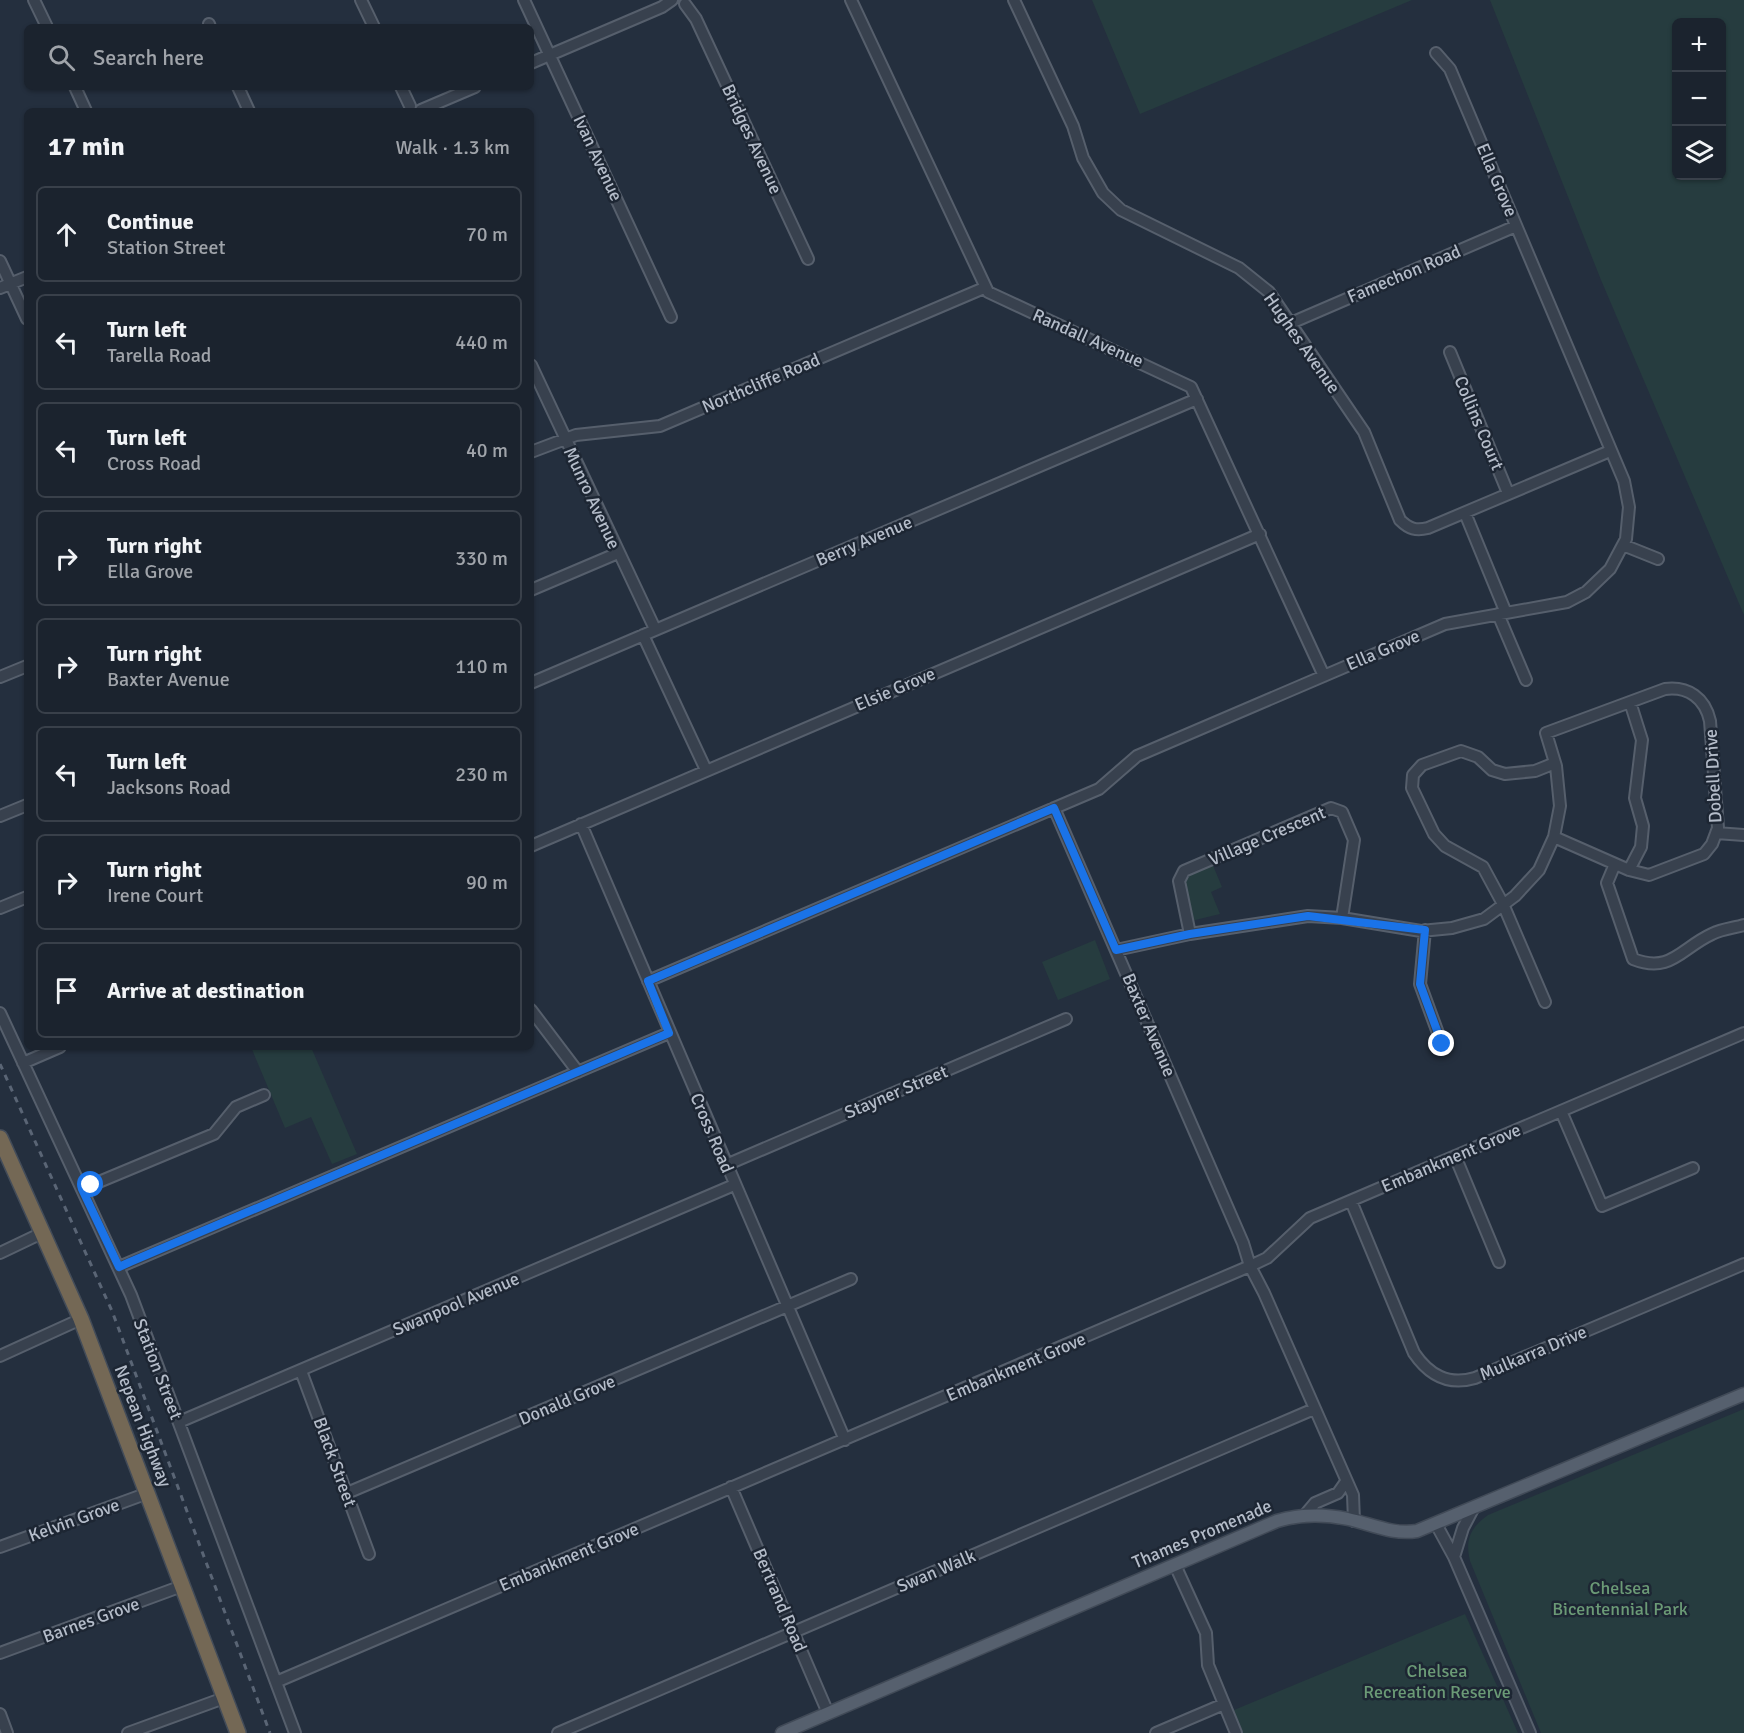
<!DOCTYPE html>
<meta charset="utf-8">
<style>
body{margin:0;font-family:Signika,sans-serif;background:#282f3a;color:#f1f3f6}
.controls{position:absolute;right:18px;top:18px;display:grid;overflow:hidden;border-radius:9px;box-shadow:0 2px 4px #0004}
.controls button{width:54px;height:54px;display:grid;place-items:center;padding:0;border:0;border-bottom:2px solid #39404a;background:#1b232e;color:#f1f3f6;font:30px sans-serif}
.stop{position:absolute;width:18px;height:18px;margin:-14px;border:4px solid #1a73e8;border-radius:50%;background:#fff}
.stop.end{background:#1a73e8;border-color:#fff;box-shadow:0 2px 6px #0008}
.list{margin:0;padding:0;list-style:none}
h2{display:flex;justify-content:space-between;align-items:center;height:78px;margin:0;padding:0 24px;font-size:26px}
h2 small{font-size:20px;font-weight:400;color:#a0a4aa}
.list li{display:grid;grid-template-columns:39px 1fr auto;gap:18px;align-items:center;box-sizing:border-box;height:96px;margin:0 12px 12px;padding:0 12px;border:2px solid #39404a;border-radius:9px}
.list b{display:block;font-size:22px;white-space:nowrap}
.list p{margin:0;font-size:20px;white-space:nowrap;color:#a0a4aa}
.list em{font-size:20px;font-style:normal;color:#a0a4aa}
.icon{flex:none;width:33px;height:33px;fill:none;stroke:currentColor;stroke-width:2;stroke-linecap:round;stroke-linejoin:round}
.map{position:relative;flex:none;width:1744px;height:1733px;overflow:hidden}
.search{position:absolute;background:#1b232e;box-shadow:0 2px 4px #0004;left:24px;top:24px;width:510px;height:66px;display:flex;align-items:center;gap:15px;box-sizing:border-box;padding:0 21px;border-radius:9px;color:#a0a4aa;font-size:22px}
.panel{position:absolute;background:#1b232e;box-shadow:0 2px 4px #0004;left:24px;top:108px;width:510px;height:942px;border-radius:9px}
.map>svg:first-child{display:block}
</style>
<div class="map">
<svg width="1744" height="1733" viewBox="0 0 1744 1733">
<rect width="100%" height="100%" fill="#242f3e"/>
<path fill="#263c3f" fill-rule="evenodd" d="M1092,0H1412L1140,114Z
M1490,0H1744V615L1601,280ZM1722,22V176H1676V22Z
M1212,863L1222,887L1211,892L1220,914L1191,921L1184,883L1192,871Z
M1095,940L1110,979L1058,1000L1042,962Z
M251,1047H311L357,1154L332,1164L311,1117L285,1128Z
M1744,1409V1733H1541L1470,1561C1465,1540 1470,1528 1488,1515Z
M1465,1614L1518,1733H1243L1234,1710Z"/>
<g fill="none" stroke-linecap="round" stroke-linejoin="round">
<defs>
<path id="minor" d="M34,0L47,27
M361,0L374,27
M524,0L671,317
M851,0L988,292L1191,387L1324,676
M1014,0L1073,126L1083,158L1103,193L1121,210L1239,268L1269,292L1364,432L1400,520C1409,529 1416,531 1428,528L1610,451
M685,4L696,19L808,259
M209,24L210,27
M531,63L662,7L672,0
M75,87L86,111
M238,87L249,111
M401,87L410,106
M421,110L475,87
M0,261L27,319
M0,288L27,277
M1291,323L1516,226
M1450,352L1508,493
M531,365L655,629
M531,452L576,435L660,426L984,288
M1465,513L1506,613
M1623,545L1658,559
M531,590L618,553
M1498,614L1526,680
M643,635L706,770
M0,677L27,666
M531,683L1197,399
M1054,808L1243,1243L1250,1266L1264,1293L1353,1495L1354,1521
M0,816L27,805
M581,824L845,1440
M1716,833L1744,835
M531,846L1260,534
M1615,864L1607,883L1633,959C1671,974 1681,948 1712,934C1722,929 1734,928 1744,925
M1629,870L1641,847L1643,826L1635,798L1642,740L1630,702
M0,908L27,897
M1425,930L1420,984L1442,1044
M1190,934L1179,881L1184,871L1331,808L1342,812L1354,840L1342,918
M1116,950L1190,934L1308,916L1342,918L1421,931L1452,928L1484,919L1515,896L1539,870L1554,837L1560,806L1556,766L1546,733L1665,689C1688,686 1705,698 1710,721L1718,828L1712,844L1704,854L1649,875L1629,870L1554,837
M648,981L1099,789L1137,756L1445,624L1567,602L1586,592L1610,569L1626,539L1629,507L1624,481L1450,69L1436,53
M1545,1002L1503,904L1483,867L1445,846L1434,834L1412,788L1413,775L1422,765L1461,751L1478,757L1492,770L1505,774L1535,771L1555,763
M531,1010L578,1072
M0,1013L131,1295L295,1733
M23,1063L60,1047
M1561,1111L1602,1206L1693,1168
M1455,1156L1499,1262
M726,1165L1066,1019
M82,1189L214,1134L236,1107L264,1095
M1351,1201L1414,1353C1429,1375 1448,1386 1475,1378L1744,1264
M0,1253L44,1232
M119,1267L669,1033
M0,1356L81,1319
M301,1371L369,1554
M179,1422L734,1185
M731,1487L828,1713
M347,1493L851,1279
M1304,1516L1315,1503L1338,1493L1345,1483
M1436,1524L1454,1557L1530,1733
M0,1547L148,1493
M1454,1557L1463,1528L1473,1509
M1175,1565L1206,1633L1208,1665L1236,1733
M0,1653L182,1586
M276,1682L1250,1266L1267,1258L1310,1218L1744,1033
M0,1714L7,1733
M128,1733L224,1698
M558,1733L1314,1409
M1156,1733L1224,1704"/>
<path id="major" d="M782,1733L1277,1521C1300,1514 1324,1514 1348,1519C1371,1524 1393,1535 1417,1531L1744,1394"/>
<path id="highway" d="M0,1138L81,1319L238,1733"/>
</defs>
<use href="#minor" stroke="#565f6c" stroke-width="14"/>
<use href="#major" stroke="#414a57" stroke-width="15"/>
<use href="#highway" stroke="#434c59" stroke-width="18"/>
<use href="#minor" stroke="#38414e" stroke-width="10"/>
<use href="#major" stroke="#56606e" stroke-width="12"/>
<use href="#highway" stroke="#746855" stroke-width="15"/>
<path stroke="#5a6575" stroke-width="3" stroke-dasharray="6 6" stroke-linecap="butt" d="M0,1064L112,1311L270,1733"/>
</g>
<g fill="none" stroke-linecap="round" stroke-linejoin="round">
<path stroke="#1a73e8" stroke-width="8" d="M91,1185L82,1189L119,1267L130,1262L669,1033L648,981L1054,808L1116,950L1190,934L1308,916L1425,930L1420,984L1442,1044"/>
</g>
<g text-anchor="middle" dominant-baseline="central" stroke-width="5" stroke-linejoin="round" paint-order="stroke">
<g font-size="18" fill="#b4bcc9" stroke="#1d2633">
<text transform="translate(752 139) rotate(65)">Bridges Avenue</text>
<text transform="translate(598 158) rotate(65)">Ivan Avenue</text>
<text transform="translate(1497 180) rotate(67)">Ella Grove</text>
<text transform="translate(1404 274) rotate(-23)">Famechon Road</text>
<text transform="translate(1088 338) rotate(24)">Randall Avenue</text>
<text transform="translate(1302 343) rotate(55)">Hughes Avenue</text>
<text transform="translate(761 383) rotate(-23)">Northcliffe Road</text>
<text transform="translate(1479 423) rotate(67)">Collins Court</text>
<text transform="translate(592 498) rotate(65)">Munro Avenue</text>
<text transform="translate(864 541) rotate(-23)">Berry Avenue</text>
<text transform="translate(1383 650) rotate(-23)">Ella Grove</text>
<text transform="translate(895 689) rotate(-23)">Elsie Grove</text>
<text transform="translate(1713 776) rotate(-93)">Dobell Drive</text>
<text transform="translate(1267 836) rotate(-23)">Village Crescent</text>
<text transform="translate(1149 1025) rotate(67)">Baxter Avenue</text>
<text transform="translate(896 1092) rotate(-23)">Stayner Street</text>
<text transform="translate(712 1133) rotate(67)">Cross Road</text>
<text transform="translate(1451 1158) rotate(-23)">Embankment Grove</text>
<text transform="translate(456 1304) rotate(-23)">Swanpool Avenue</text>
<text transform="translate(1533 1353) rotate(-23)">Mulkarra Drive</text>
<text transform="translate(1016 1367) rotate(-23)">Embankment Grove</text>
<text transform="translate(158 1369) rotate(69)">Station Street</text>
<text transform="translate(567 1400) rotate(-23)">Donald Grove</text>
<text transform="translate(143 1426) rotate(69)">Nepean Highway</text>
<text transform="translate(335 1462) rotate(70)">Black Street</text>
<text transform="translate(74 1520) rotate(-20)">Kelvin Grove</text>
<text transform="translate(1202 1534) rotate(-23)">Thames Promenade</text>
<text transform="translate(569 1557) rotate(-23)">Embankment Grove</text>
<text transform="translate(936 1571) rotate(-23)">Swan Walk</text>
<text transform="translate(780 1600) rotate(67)">Bertrand Road</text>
<text transform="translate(91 1620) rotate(-20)">Barnes Grove</text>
</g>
<g font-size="18" fill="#6b9a76" stroke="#1d2633">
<text x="1620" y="1588">Chelsea<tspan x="1620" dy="21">Bicentennial Park</tspan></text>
<text x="1437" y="1671">Chelsea<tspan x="1437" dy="21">Recreation Reserve</tspan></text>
</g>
</g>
</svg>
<div class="controls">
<button>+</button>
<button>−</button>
<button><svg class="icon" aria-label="layers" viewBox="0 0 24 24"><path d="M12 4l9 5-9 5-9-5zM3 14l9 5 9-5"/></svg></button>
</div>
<div class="stop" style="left:91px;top:1185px"></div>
<div class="stop end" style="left:1442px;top:1044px"></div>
<div class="search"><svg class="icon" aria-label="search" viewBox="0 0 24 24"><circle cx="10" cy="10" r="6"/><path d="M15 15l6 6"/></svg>Search here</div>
<section class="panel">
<h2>17 min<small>Walk · 1.3 km</small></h2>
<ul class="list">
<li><svg class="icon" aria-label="ahead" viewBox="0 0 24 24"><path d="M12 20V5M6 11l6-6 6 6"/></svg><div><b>Continue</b><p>Station Street</p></div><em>70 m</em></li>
<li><svg class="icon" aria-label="left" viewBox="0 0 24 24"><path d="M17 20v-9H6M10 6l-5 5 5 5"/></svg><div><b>Turn left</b><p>Tarella Road</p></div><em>440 m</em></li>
<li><svg class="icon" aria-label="left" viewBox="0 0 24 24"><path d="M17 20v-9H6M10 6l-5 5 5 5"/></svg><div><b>Turn left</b><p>Cross Road</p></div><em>40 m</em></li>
<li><svg class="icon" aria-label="right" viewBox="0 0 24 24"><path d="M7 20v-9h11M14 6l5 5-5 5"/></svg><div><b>Turn right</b><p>Ella Grove</p></div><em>330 m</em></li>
<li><svg class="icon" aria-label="right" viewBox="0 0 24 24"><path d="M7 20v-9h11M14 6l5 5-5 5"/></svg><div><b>Turn right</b><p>Baxter Avenue</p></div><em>110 m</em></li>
<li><svg class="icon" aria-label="left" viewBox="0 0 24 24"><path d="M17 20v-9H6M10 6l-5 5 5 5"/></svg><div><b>Turn left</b><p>Jacksons Road</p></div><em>230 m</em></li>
<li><svg class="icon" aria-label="right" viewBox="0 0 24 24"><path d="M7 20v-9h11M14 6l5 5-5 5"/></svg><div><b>Turn right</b><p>Irene Court</p></div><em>90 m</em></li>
<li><svg class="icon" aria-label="arrive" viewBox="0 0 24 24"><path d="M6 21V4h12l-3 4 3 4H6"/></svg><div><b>Arrive at destination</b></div></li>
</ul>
</section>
</div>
